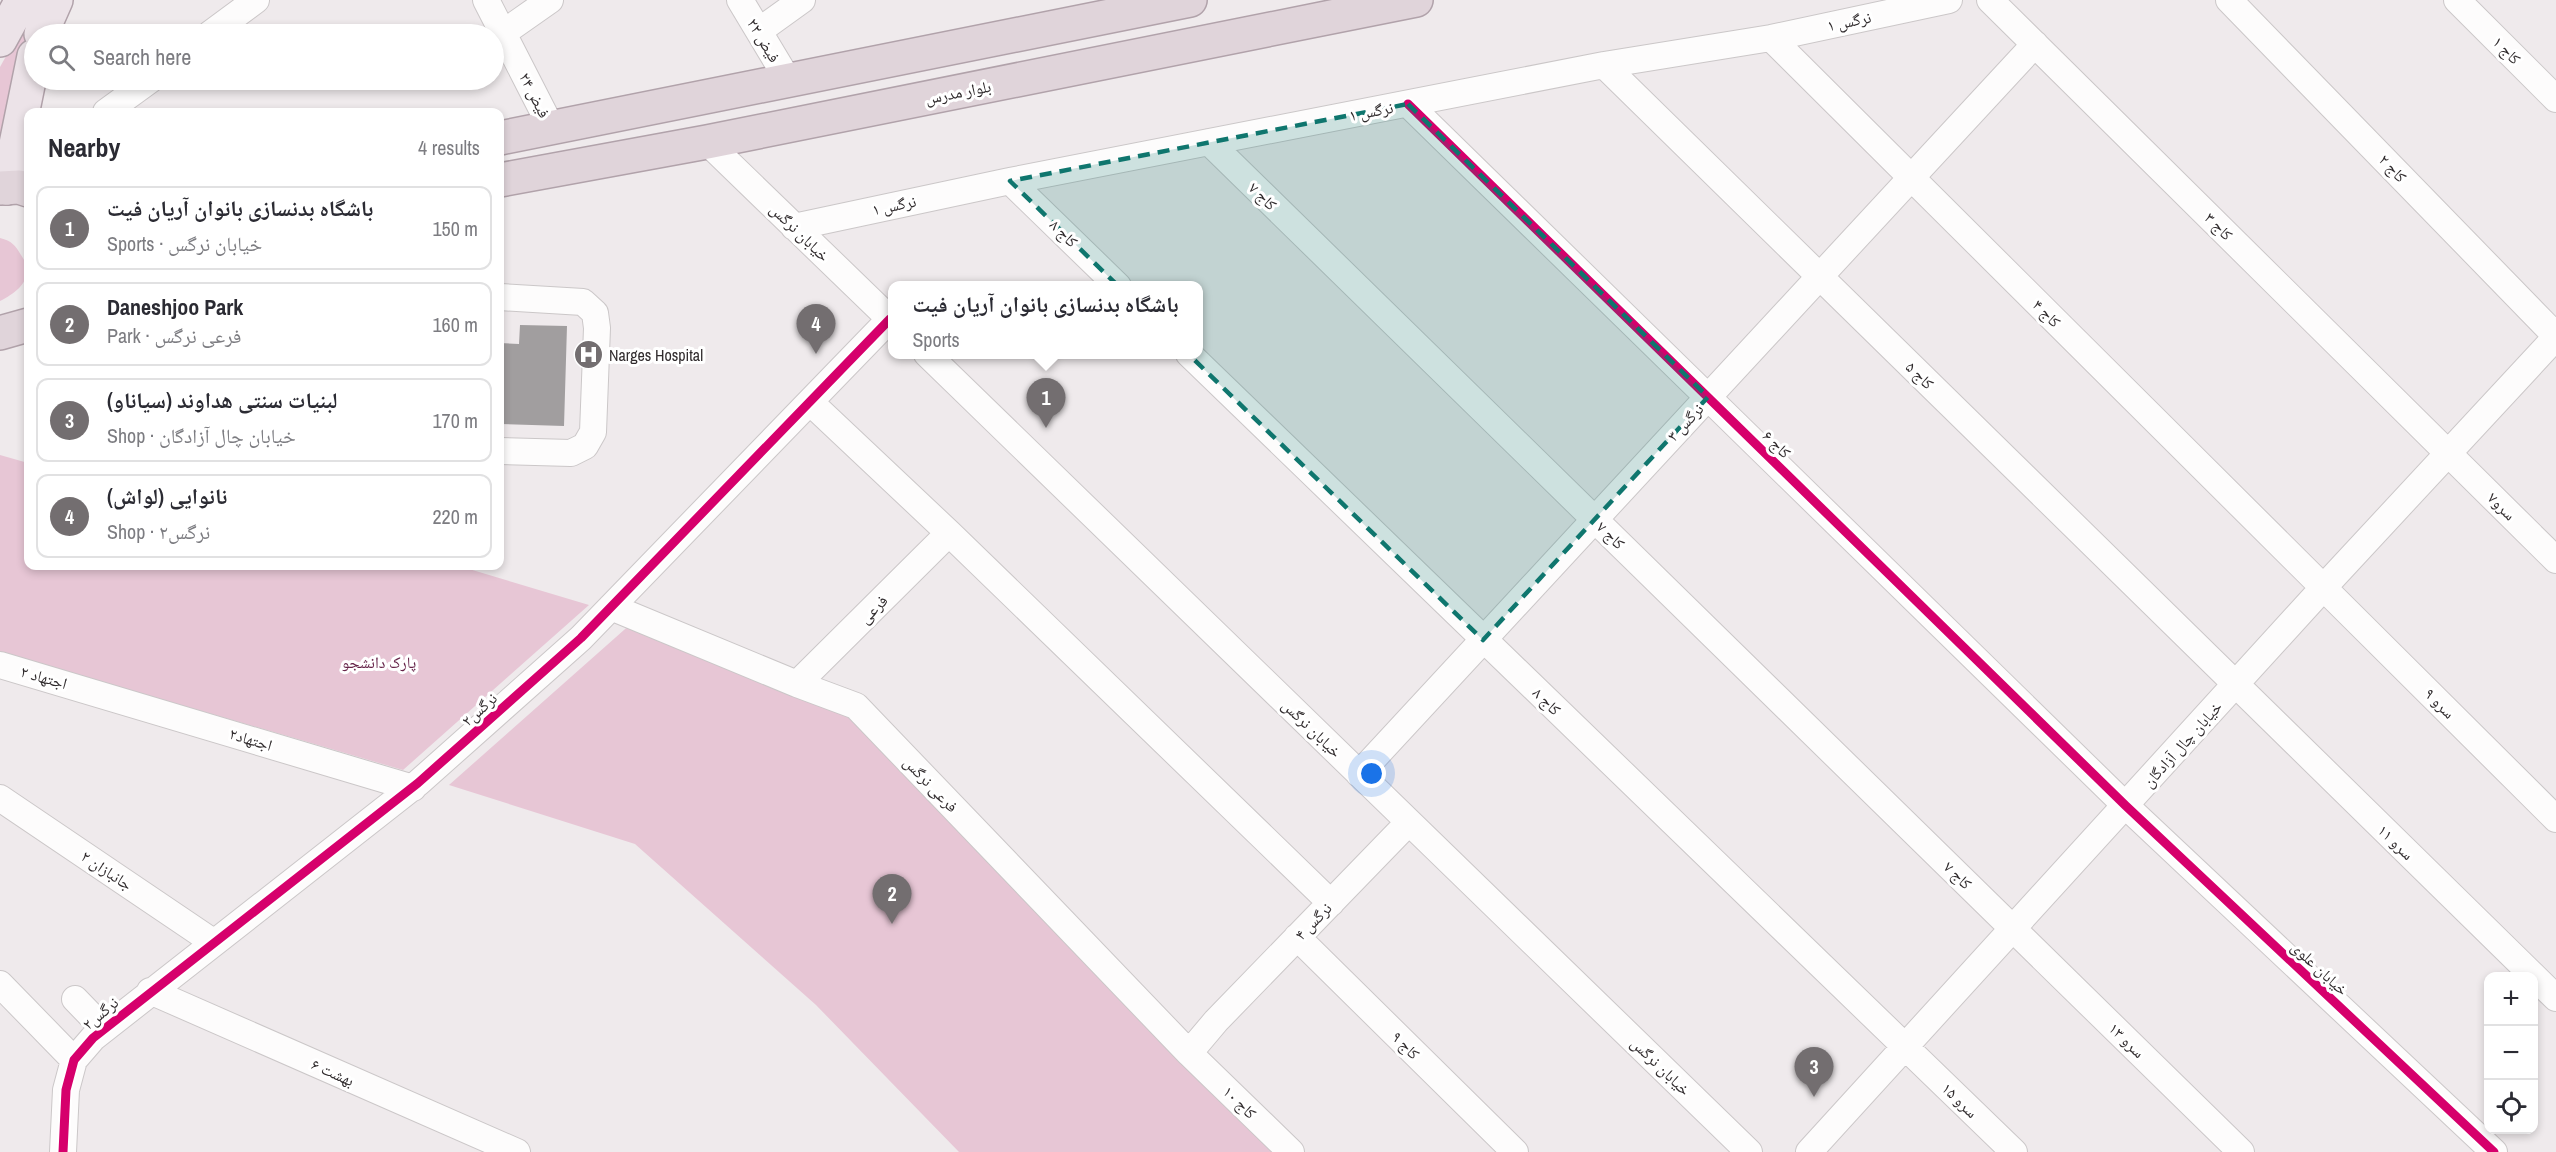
<!DOCTYPE html>
<meta charset="utf-8">
<style>
body{margin:0;font-family:"Archivo Narrow","Noto Naskh Arabic",sans-serif;background:#f7f7f7;color:#2b2b33}
.controls{position:absolute;right:18px;bottom:18px;display:grid;overflow:hidden;border-radius:12px;box-shadow:0 3px 9px #0003}
.controls button{width:54px;height:54px;display:grid;place-items:center;padding:0;border:0;border-bottom:2px solid #e1e1e2;background:#fff;color:#2b2b33;font:30px sans-serif}
.you{position:absolute;left:1372px;top:774px;width:21px;height:21px;margin:-15px;border:4px solid #fff;border-radius:50%;background:#1a73e8;box-shadow:0 0 0 9px #1a73e833}
.badge{display:grid;place-items:center;width:39px;height:39px;border-radius:50%;background:#736e70;color:#fff;font-size:20px;font-weight:700}
.pin{position:absolute;translate:-50% -50px;filter:drop-shadow(0 2px 3px #0008)}
.pin::after{content:'';position:absolute;top:32px;width:21px;height:18px;background:inherit;clip-path:polygon(0 0,100% 0,50% 100%)}
.popup{position:absolute;left:888px;top:281px;width:315px;height:78px;box-sizing:border-box;display:grid;place-content:center;border-radius:12px;background:#fff;filter:drop-shadow(0 2px 4px #0005);font-size:20px;white-space:nowrap;color:#7c7c81}
.popup b{font-size:22px;color:#2b2b33}
.popup::after{content:'';position:absolute;left:50%;top:100%;margin-left:-12px;border:12px solid transparent;border-top-color:#fff}
.list{margin:0;padding:0;list-style:none}
h2{display:flex;justify-content:space-between;align-items:center;height:78px;margin:0;padding:0 24px;font-size:26px}
h2 small{font-size:20px;font-weight:400;color:#7c7c81}
.list li{display:grid;grid-template-columns:39px 1fr auto;gap:18px;align-items:center;box-sizing:border-box;height:84px;margin:0 12px 12px;padding:0 12px;border:2px solid #e1e1e2;border-radius:12px}
.list b{display:block;font-size:22px;white-space:nowrap}
.list p{margin:0;font-size:20px;white-space:nowrap;color:#7c7c81}
.list em{font-size:20px;font-style:normal;color:#7c7c81}
.icon{flex:none;width:33px;height:33px;fill:none;stroke:currentColor;stroke-width:2;stroke-linecap:round;stroke-linejoin:round}
.map{position:relative;flex:none;width:2556px;height:1152px;overflow:hidden}
.search{position:absolute;background:#fff;box-shadow:0 3px 9px #0003;left:24px;top:24px;width:480px;height:66px;display:flex;align-items:center;gap:15px;box-sizing:border-box;padding:0 21px;border-radius:33px;color:#7c7c81;font-size:22px}
.panel{position:absolute;background:#fff;box-shadow:0 3px 9px #0003;left:24px;top:108px;width:480px;height:462px;border-radius:12px}
.map>svg:first-child{display:block}
</style>
<div class="map">
<svg width="2556" height="1152" viewBox="0 0 2556 1152">
<rect width="100%" height="100%" fill="#efeaec"/>
<path fill="#e7c6d5" d="M54,0L0,162V67L25,22Z
M0,238C12,241 15,245 21,255C36,276 20,291 0,301Z
M0,455L28,463V566H459L589,605L403,770L0,652Z
M633,622L852,709L1276,1152H959L816,1005L635,844L449,785Z"/>
<path fill="#a19e9f" d="M520,325L567,326L564,426L500,424V343L519,344Z"/>
<g fill="none" stroke-linecap="round" stroke-linejoin="round">
<defs>
<path id="minor" d="M486,0L551,127
M740,0L788,80
M1990,0L2556,560
M2229,0L2556,336
M2457,0L2556,99
M759,31L802,0
M503,33L550,0
M210,34L256,0
M1771,38L2556,819
M1604,65L2556,998
M1408,104L2126,806L2494,1152
M106,112L150,80
M707,142L893,322
M1209,142L2241,1152
M1010,181L1118,286
M794,227L1010,181L1604,65L1771,38L1949,0
M500,297L583,302L595,313L597,328L593,432L585,446L571,453L500,451
M927,354L1749,1152
M1189,354L2014,1152
M810,402L949,533L1331,903
M611,607L797,684L856,706L1189,1053L1291,1152
M0,665L413,788
M797,684L949,533
M1359,774L2035,44
M0,798L213,942
M1297,937L1515,1152
M0,984L74,1060
M150,991L517,1152
M75,999L104,1029
M1189,1053L1216,1021L1409,822
M63,1152L66,1090L74,1060L93,1038L418,783L581,638L890,319
M1809,1152L2323,588L2556,337"/>
<path id="major" d="M41,34L56,0
M0,40L22,0
M7,188L34,56"/>
<path id="highway" d="M500,138L1190,0
M500,180L707,142L1416,0
M0,188L19,187L28,190
M0,333L28,325"/>
</defs>
<use href="#minor" stroke="#cbc7c8" stroke-width="28"/>
<use href="#major" stroke="#b1a2aa" stroke-width="36"/>
<use href="#highway" stroke="#b1a2aa" stroke-width="36"/>
<use href="#minor" stroke="#fdfcfc" stroke-width="26"/>
<use href="#major" stroke="#ece3e8" stroke-width="33"/>
<use href="#highway" stroke="#e0d4da" stroke-width="33"/>
<defs>
<path id="cycleway" d="M1408,104L2126,806L2494,1152
M63,1152L66,1090L74,1060L93,1038L418,783L581,638L890,319"/>
</defs>
<use href="#cycleway" stroke="#fff" stroke-width="13"/>
<use href="#cycleway" stroke="#d6006c" stroke-width="9"/>
</g>
<path fill="#0f766e" fill-opacity="0.2" stroke="#0f766e" stroke-width="4.5" stroke-dasharray="12 8" stroke-linejoin="round" d="M1408,104L1708,397L1483,640L1010,181Z"/>
<defs>
<symbol id="hospital-disc" viewBox="-11 -11 22 22"><circle r="9.5" fill="#736e70" stroke="#fff"/><path d="M-5-5h3v3.5h4V-5h3V5h-3V1.5h-4V5h-3Z" fill="#fff"/></symbol>
</defs>
<g fill-rule="evenodd">
<use href="#hospital-disc" x="572" y="338" width="33" height="33"/>
</g>
<g text-anchor="middle" dominant-baseline="central" stroke-width="6" stroke-linejoin="round" paint-order="stroke">
<g font-size="16" fill="#302b2d" stroke="#fff">
<text transform="translate(1849 21) rotate(-12)">نرگس ۱</text>
<text transform="translate(764 40) rotate(59)">فیض ۲۲</text>
<text transform="translate(2507 50) rotate(45)">کاج ۱</text>
<text transform="translate(958 92) rotate(-11)">بلوار مدرس</text>
<text transform="translate(535 95) rotate(63)">فیض ۲۴</text>
<text transform="translate(1371 111) rotate(-11)">نرگس ۱</text>
<text transform="translate(2393 168) rotate(46)">کاج ۲</text>
<text transform="translate(1263 196) rotate(44)">کاج ۷</text>
<text transform="translate(894 205) rotate(-12)">نرگس ۱</text>
<text transform="translate(2219 226) rotate(45)">کاج ۳</text>
<text transform="translate(800 232) rotate(44)">خیابان نرگس</text>
<text transform="translate(1064 233) rotate(44)">کاج ۸</text>
<text transform="translate(2047 313) rotate(45)">کاج ۴</text>
<text transform="translate(1920 375) rotate(44)">کاج ۵</text>
<text transform="translate(1685 422) rotate(-47)">نرگس ۳</text>
<text transform="translate(1777 444) rotate(44)">کاج ۶</text>
<text transform="translate(2502 506) rotate(45)">سرو۷</text>
<text transform="translate(1611 535) rotate(44)">کاج ۷</text>
<text transform="translate(873 609) rotate(-45)">فرعی</text>
<text transform="translate(44 677) rotate(16)">اجتهاد ۲</text>
<text transform="translate(1547 701) rotate(44)">کاج ۸</text>
<text transform="translate(2440 703) rotate(45)">سرو ۹</text>
<text transform="translate(479 709) rotate(-42)">نرگس۲</text>
<text transform="translate(1312 728) rotate(44)">خیابان نرگس</text>
<text transform="translate(251 739) rotate(17)">اجتهاد۲</text>
<text transform="translate(2182 744) rotate(-48)">خیابان چال آزادگان</text>
<text transform="translate(931 784) rotate(46)">فرعی نرگس</text>
<text transform="translate(2396 842) rotate(44)">سرو ۱۱</text>
<text transform="translate(107 870) rotate(34)">جانبازان ۲</text>
<text transform="translate(1958 875) rotate(44)">کاج ۷</text>
<text transform="translate(1313 921) rotate(-46)">نرگس ۴</text>
<text transform="translate(2320 968) rotate(43)">خیابان علوی</text>
<text transform="translate(100 1013) rotate(-40)">نرگس۲</text>
<text transform="translate(2127 1040) rotate(44)">سرو ۱۳</text>
<text transform="translate(1406 1045) rotate(45)">کاج ۹</text>
<text transform="translate(1661 1066) rotate(44)">خیابان نرگس</text>
<text transform="translate(333 1072) rotate(24)">بهشت ۶</text>
<text transform="translate(1960 1100) rotate(44)">سرو ۱۵</text>
<text transform="translate(1240 1102) rotate(44)">کاج ۱۰</text>
</g>
<g font-size="16" fill="#302b2d" stroke="#fff" text-anchor="start">
<text x="609" y="355">Narges Hospital</text>
</g>
<g font-size="16" fill="#662349" stroke="#fff">
<text x="379" y="662">پارک دانشجو</text>
</g>
</g>
</svg>
<div class="controls">
<button>+</button>
<button>−</button>
<button><svg class="icon" aria-label="locate" viewBox="0 0 24 24"><circle cx="12" cy="12" r="6"/><path d="M12 2v4M12 18v4M2 12h4M18 12h4"/></svg></button>
</div>
<div class="you"></div>
<div class="pin badge" style="left:1046px;top:428px">1</div>
<div class="popup"><b>باشگاه بدنسازی بانوان آریان فیت</b>Sports</div>
<div class="pin badge" style="left:892px;top:924px">2</div>
<div class="pin badge" style="left:1814px;top:1097px">3</div>
<div class="pin badge" style="left:816px;top:354px">4</div>
<div class="search"><svg class="icon" aria-label="search" viewBox="0 0 24 24"><circle cx="10" cy="10" r="6"/><path d="M15 15l6 6"/></svg>Search here</div>
<section class="panel">
<h2>Nearby<small>4 results</small></h2>
<ul class="list">
<li><span class="badge">1</span><div><b>باشگاه بدنسازی بانوان آریان فیت</b><p>Sports · خیابان نرگس</p></div><em>150 m</em></li>
<li><span class="badge">2</span><div><b>Daneshjoo Park</b><p>Park · فرعی نرگس</p></div><em>160 m</em></li>
<li><span class="badge">3</span><div><b>لبنیات سنتی هداوند (سیاناو)</b><p>Shop · خیابان چال آزادگان</p></div><em>170 m</em></li>
<li><span class="badge">4</span><div><b>نانوایی (لواش)</b><p>Shop · نرگس۲</p></div><em>220 m</em></li>
</ul>
</section>
</div>
